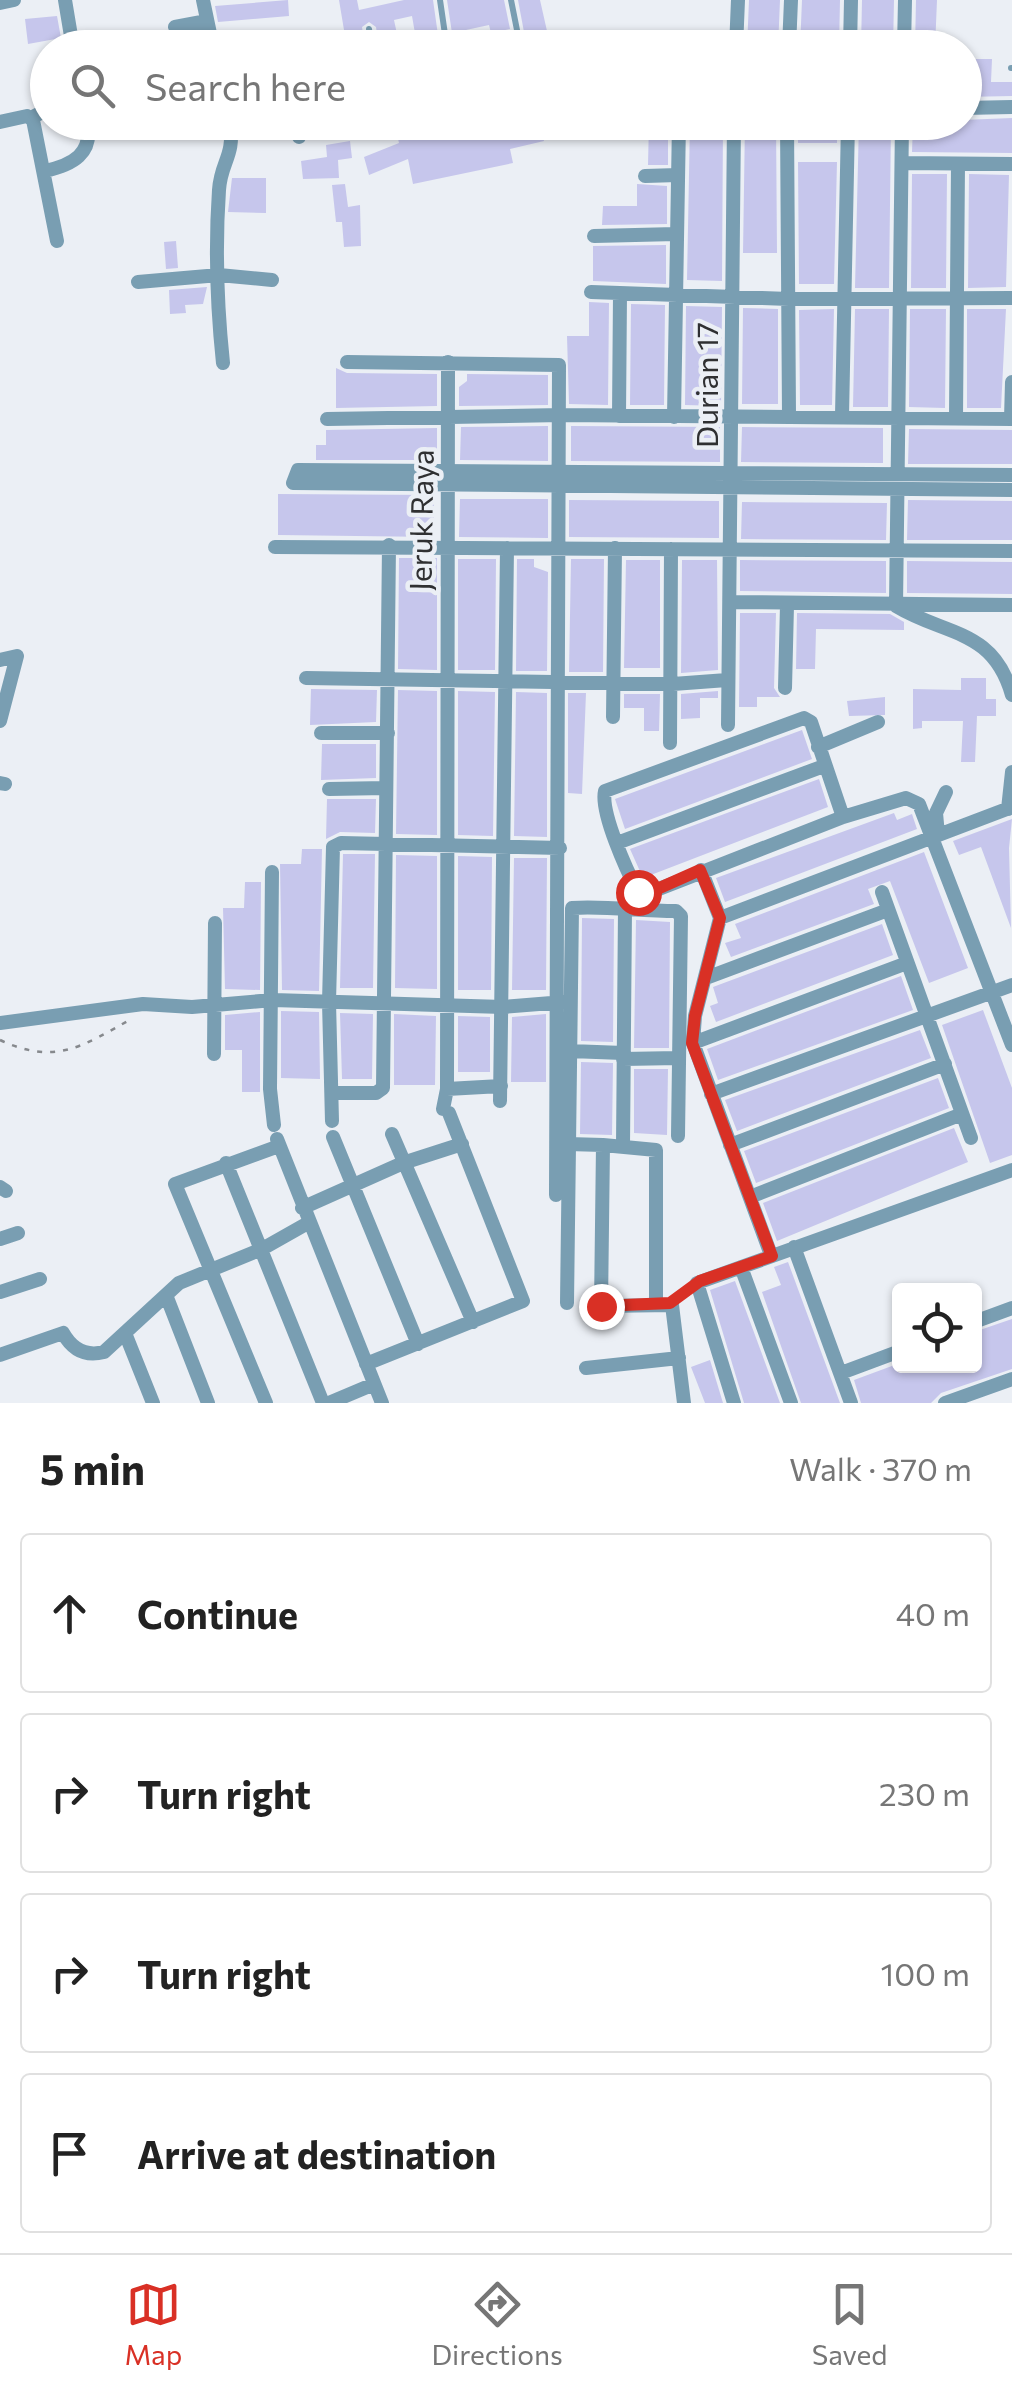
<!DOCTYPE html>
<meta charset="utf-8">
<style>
body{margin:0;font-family:Commissioner,sans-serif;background:#f2f2f2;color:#222}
.controls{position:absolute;right:30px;bottom:30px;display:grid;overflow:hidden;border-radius:10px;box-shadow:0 2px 8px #0004}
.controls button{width:90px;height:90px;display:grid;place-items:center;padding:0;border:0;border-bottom:2px solid #e0e0e0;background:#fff;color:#222;font:50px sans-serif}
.stop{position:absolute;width:30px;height:30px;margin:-22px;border:8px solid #d93025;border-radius:50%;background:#fff}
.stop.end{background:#d93025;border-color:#fff;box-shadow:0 2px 10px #0008}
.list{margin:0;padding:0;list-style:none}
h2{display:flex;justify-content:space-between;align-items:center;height:130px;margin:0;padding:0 40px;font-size:42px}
h2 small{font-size:32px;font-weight:400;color:#767676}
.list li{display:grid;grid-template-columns:65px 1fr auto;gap:30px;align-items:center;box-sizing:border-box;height:160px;margin:0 20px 20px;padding:0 20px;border:2px solid #e0e0e0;border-radius:10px}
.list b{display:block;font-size:38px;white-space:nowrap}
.list em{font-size:32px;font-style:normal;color:#767676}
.icon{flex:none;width:55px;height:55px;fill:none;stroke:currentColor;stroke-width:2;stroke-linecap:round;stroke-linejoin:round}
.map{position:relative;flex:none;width:1012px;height:1403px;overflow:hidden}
.search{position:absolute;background:#fff;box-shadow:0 2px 8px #0004;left:30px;right:30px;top:30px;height:110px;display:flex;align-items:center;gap:25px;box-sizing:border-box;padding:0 35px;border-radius:55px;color:#767676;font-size:38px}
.sheet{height:850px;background:#fff}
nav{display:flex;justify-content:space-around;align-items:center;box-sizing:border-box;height:140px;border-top:2px solid #e0e0e0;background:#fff;font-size:28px;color:#767676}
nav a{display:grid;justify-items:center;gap:5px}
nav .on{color:#d93025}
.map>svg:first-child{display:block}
</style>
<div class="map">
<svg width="1012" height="1403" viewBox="0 0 1012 1403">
<rect width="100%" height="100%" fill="#ebeff5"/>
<path fill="#c6c6ec" d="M288,0L289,16L218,22L215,6Z
M339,0H357L359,10L404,0H433L438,35L416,39L412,16L394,20L400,48H379L376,27L369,22L362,27L365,48H347Z
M447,0H504L510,29L491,33L489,25L452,33Z
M518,0H540L547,31L526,35L528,48H507L524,32Z
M749,0H780L778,48H747Z
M802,0H840L839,48H800Z
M862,0H894L893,48H861Z
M916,0H937L935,48H915Z
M57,16L61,38L28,44L25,19Z
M964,59H992L991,82H1012V96L964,97Z
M1012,118V153L912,152L913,122Z
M394,122H417L418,126L540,122L544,141L510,149L513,163L413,184L408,159L369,175L364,157L399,143Z
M649,122H668V165H648Z
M690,122H723L722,281L687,280Z
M745,122H776L777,253H743Z
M798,122H837V143H798Z
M859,122H891L889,288H855Z
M350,141L352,158L338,160L339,178L303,179L301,161L327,157L326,145Z
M798,162H837L834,284H799Z
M912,174H947L946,288H911Z
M969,174L1009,175L1006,287L968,288Z
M232,178H266V213L228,212Z
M345,184L348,207L360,205L361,246L344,247L342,222H336L332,185Z
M637,184L667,186V224L602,225L603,206H637Z
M176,241L178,268L166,269L164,242Z
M666,245V284L593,281V246Z
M207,287L203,304L185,305L186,313L170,314L169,290Z
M589,302L609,303L608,405L569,404L567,336H589Z
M631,304L665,305L664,405H630Z
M686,306L722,307L721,406L685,405Z
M743,308L778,309V404H742Z
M834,309L832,405H800L799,310Z
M855,309H889L888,407H853Z
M910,309H946L945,408L909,407Z
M967,309H1006L1001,408H967Z
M336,368L347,373L437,374V406L336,408Z
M467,374L548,375V405L459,406V387L467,381Z
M548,426V461L460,460L461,427Z
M571,426L720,427V462L571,461Z
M742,427L883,428V463L741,462Z
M437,428V460H316V445H326V430Z
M909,429L1012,430V464H908Z
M278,494L434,495V537L278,535Z
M460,499H548V538L459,537Z
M569,500L719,501V538L569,537Z
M908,500L1012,501V540H907Z
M742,502L887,503L886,540L741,539Z
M399,558H437V670L398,669Z
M458,559H496L495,670H458Z
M517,559H534V567L548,572L547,671H516Z
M571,559H604L603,672H569Z
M626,560H660V668H624Z
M682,560H717L718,670L681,673Z
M740,560L886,561V593L740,591Z
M907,561L1012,562V594L907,593Z
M740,613H776L774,688L780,697H757V707H739Z
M797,613L890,614L904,622V630L816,629L815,669H796Z
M961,678H986V699H996V716H977L975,762H961L963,721H922V728L913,729V689L961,690Z
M311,689L377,690L376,722L310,725Z
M398,690L437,691V835L396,834Z
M458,691L495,692L493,836L458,835Z
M718,691V698H700V718L681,719V694Z
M516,692L547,693V837L514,836Z
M568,693H586L582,794L568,793Z
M624,694H660L659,731H644V708H624Z
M885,697V715L849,716L847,701Z
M802,730L812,759L625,829L615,799Z
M322,744H376V778L321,780Z
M819,779L828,807L643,878L630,849Z
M327,799H376L375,833L340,832L326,839Z
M894,813L897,820L912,814L917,829L725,902L716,878Z
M1012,819L1009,848L1011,928L981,847L959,855L953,841Z
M302,849H322L319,991L282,990L280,864H301Z
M924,852L968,968L929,983L890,881L868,889L874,904L731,957L725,943L741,938L735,924Z
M343,854H375L373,988H340Z
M396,855L437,856V989L395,988Z
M458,856L492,857L491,990H458Z
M514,858H547L546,990H512Z
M245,882H261L260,990L225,989L223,908H244Z
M582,918L614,919L613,1042L581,1041Z
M636,920L670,922L669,1048H634Z
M882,924L893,955L716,1022L710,1006L718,1003L713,987Z
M901,976L913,1010L718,1080L707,1049Z
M983,1010L1012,1088V1155L990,1163L942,1025Z
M281,1011L319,1012L320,1079L281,1078Z
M260,1012V1092H242V1050H225V1015Z
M340,1013L373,1014L372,1079H342Z
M394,1014L436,1016L435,1085H394Z
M546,1014V1082H511L512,1017Z
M458,1016L490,1017V1072H458Z
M920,1030L931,1058L737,1131L725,1100Z
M581,1062L613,1063L612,1135L580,1134Z
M634,1069H668L667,1135L634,1133Z
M938,1078L949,1108L756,1183L744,1151Z
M954,1128L968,1162L777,1241L763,1203Z
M788,1262L840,1403H801L762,1292L781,1285L774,1267Z
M735,1281L780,1403H744L710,1290Z
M1012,1319V1369L941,1393L931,1403H861L854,1380L900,1363L974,1366V1332Z
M710,1360L723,1403H705L691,1367Z"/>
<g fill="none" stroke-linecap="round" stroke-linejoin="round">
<path stroke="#86898d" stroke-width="2.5" stroke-dasharray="5 8" stroke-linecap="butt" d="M0,1040C56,1066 83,1046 133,1018"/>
<path stroke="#799eb2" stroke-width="6" d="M440,0L447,48
M369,29L372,48
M448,48L514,36L517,30L511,0
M1011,68H1012"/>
<path stroke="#799eb2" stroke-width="14" d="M65,0L73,48
M203,0L213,48
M0,3L14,0
M175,27L207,21
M736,48L738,0
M789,48L791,0
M850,48L851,0
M904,48L905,0
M964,108L1012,107
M31,118L48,109
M0,122L27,116L33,120L57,241
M292,122L299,137
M787,122L789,415
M902,122L896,606C945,636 993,628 1012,695
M166,130L218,122
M902,163L1012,164
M45,171C72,165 94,154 87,122
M645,176L678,175
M594,236L676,234
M138,282L219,275L272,280
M591,292L789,299L1012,298
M347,362L559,365L556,1195
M223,363C217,306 215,248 219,190C221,160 235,158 230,122
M619,416L620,294
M842,416L848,122
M674,417L679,122
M956,418L958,164
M327,419L562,415L1012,419
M1011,419L1012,382
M1012,475L298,470L293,483L1012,490
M275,547L1012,551
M730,602L1012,605
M0,660L17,656L0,721
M306,678L673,684L727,680
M785,688L787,605
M613,717L615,548
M804,718L811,722L843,817L646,894L638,892C627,871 600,812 605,791Z
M728,725L734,122
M321,733H388
M670,743L671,549
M818,747L878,722
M0,783L5,784
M329,789L386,788
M1008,809L1012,772
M843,817L906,798L919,804L1012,1045
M938,835L936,813L946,792
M617,843L824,766
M701,870L720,918L695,1016L693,1043L771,1255
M272,872L270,1089L274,1125
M882,892L971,1138
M720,918L1012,807
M706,978L888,910
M0,1023L143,1004L192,1007L273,1000L503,1007L564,1002
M693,1043L907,963
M570,1051L623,1053
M214,1054L215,923
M623,1059L678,1058
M447,1089L501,1086
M333,1093H376L383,1088L389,545
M711,1094L1012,985
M500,1101L507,548
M443,1109L447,1089L448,362
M332,1121L329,1002L333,847L341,843L560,848
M392,1134L473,1322
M333,1137L418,1344
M277,1139L382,1403
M568,1144L603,1145L601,1306L672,1305L684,1403
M603,1145L656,1150V1303
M730,1145L945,1064
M623,1146L625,908
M226,1163L323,1403
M0,1187L6,1191
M750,1197L962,1114
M302,1208L403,1163L462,1144
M0,1239L18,1233
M794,1247L851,1403
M741,1267L791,1403
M0,1292L40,1279
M166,1295L208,1403
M567,1303L572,908C609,906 638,911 676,911L681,916L678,1136
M974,1322L1012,1308
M125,1333L153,1403
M0,1355L63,1333C72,1349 85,1357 104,1352L179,1283L262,1249L308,1223
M366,1364L523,1301L449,1113
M586,1368L679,1358
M841,1373L900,1351
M266,1403L175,1184L279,1146
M329,1403L374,1384
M734,1403L697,1283L1012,1170
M945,1403L1012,1379"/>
</g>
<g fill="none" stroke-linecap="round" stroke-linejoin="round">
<path stroke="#d93025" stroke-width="12" d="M601,1306L670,1303L700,1281L772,1256L692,1043L695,1016L720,918L700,870L646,894L638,892"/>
</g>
<g text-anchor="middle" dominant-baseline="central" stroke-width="9" stroke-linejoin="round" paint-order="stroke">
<g font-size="30" fill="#2f3032" stroke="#ebeff5">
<text transform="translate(705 385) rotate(-90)">Durian 17</text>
<text transform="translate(420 520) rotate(-89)">Jeruk Raya</text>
</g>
</g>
</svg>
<div class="controls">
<button><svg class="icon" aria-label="locate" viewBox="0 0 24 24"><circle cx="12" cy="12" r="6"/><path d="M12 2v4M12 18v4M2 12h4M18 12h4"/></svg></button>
</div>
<div class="stop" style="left:638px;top:892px"></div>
<div class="stop end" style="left:601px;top:1306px"></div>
<div class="search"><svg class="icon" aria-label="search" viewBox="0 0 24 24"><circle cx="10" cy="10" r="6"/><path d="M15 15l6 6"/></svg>Search here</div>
</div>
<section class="sheet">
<h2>5 min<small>Walk · 370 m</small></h2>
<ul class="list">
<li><svg class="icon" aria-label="ahead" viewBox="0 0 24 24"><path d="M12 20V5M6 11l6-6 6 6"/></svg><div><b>Continue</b></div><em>40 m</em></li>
<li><svg class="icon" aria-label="right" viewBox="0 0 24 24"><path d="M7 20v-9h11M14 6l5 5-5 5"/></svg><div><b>Turn right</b></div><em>230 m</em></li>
<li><svg class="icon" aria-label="right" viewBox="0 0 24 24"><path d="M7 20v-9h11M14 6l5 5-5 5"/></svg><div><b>Turn right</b></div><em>100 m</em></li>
<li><svg class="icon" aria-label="arrive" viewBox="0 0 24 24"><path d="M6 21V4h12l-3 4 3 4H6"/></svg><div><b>Arrive at destination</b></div></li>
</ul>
</section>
<nav>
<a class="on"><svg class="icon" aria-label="map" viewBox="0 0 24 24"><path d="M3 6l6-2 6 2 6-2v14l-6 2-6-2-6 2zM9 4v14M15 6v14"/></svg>Map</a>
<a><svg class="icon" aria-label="directions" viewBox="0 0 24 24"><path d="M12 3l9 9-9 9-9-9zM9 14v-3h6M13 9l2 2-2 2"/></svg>Directions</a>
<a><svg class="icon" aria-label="saved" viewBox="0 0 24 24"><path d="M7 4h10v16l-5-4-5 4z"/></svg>Saved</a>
</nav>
